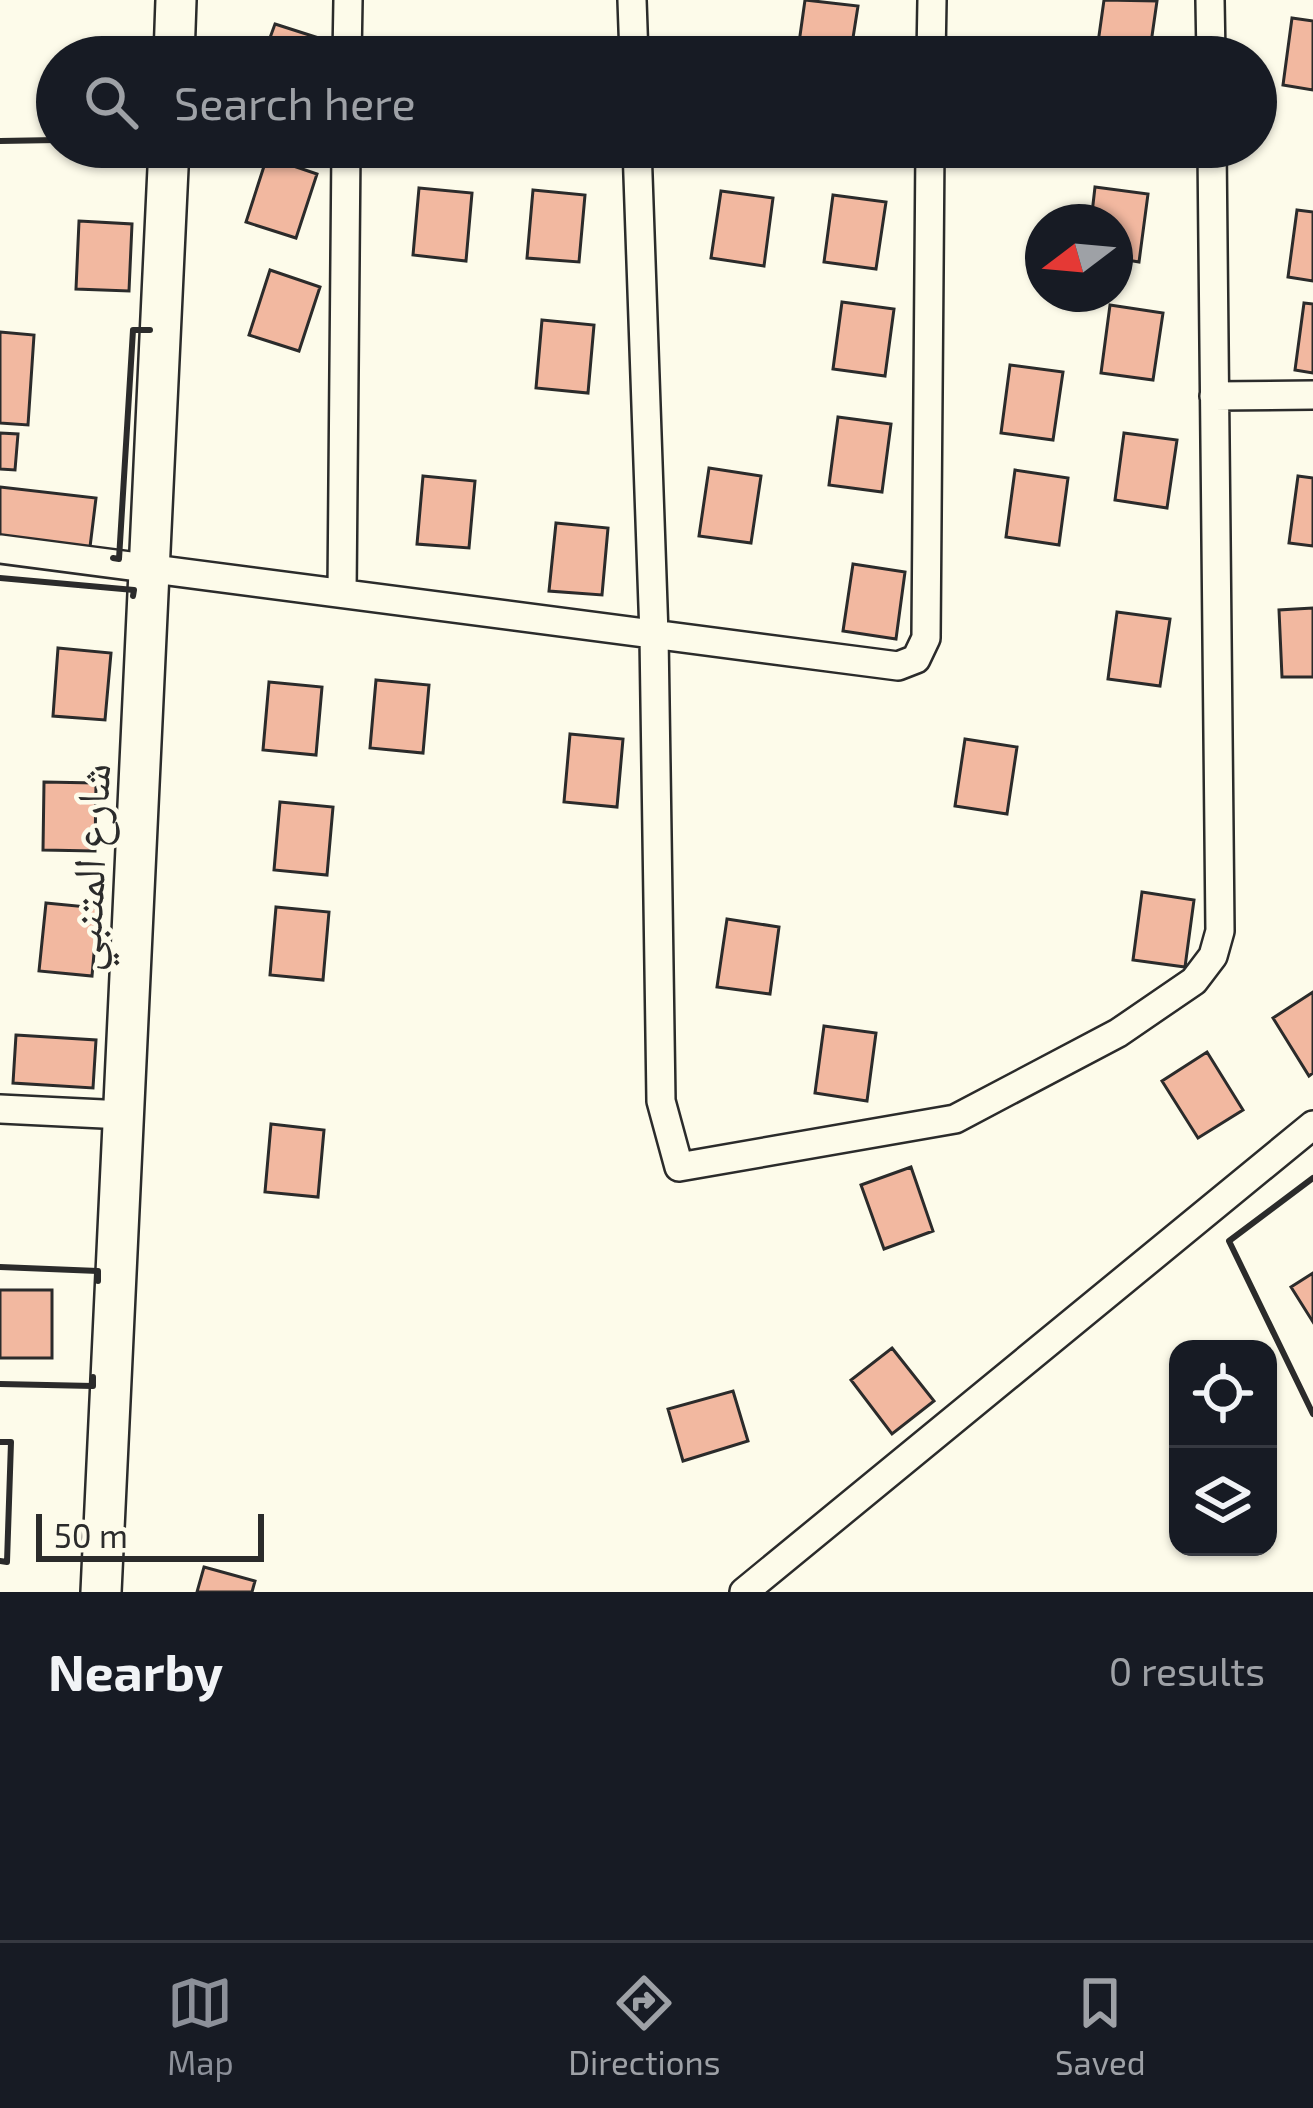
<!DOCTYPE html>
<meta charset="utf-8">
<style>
body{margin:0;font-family:"Exo 2","Noto Naskh Arabic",sans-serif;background:#242831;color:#f1f3f6}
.controls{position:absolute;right:36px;bottom:36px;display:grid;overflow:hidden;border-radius:24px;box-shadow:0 3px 9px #0004}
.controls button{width:108px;height:108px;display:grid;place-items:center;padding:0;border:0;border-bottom:3px solid #363941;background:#171b24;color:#f1f3f6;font:60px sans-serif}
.compass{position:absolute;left:1025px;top:204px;width:108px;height:108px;border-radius:50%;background:#171b24;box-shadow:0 3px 9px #0004;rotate:254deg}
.scale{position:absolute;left:36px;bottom:30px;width:228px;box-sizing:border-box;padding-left:12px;border:6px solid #2b2b2b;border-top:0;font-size:33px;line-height:42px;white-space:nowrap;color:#2b2b2b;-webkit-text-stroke:9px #fdfbea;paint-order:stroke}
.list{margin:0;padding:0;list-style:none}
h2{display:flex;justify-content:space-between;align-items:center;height:156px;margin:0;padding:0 48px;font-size:51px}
h2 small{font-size:39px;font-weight:400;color:#9ea1a6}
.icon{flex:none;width:66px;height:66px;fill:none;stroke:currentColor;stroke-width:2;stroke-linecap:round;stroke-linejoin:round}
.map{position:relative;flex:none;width:1313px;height:1592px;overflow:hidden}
.search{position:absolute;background:#171b24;box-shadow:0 3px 9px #0004;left:36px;right:36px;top:36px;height:132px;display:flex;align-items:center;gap:30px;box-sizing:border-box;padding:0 42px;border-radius:66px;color:#9ea1a6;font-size:45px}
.sheet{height:348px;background:#171b24}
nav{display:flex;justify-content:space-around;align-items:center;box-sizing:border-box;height:168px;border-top:3px solid #363941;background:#171b24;font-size:33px;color:#9ea1a6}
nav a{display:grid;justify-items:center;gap:6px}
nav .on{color:#8c9099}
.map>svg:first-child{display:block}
</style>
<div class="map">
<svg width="1313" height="1592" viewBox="0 0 1313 1592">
<rect width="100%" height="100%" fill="#fdfbea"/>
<path fill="#f2b8a0" stroke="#2b2b2b" stroke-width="3" d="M805,0L858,6L850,57H797Z
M1104,0L1157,1L1149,57H1096Z
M1292,18L1313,21V90L1283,85Z
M275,24L325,40L319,57H263Z
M707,46L760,53L759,57H706Z
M267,157L317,174L296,238L246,222Z
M1095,187L1148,194L1139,262L1115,258V222H1091Z
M419,188L472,193L466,261L413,255Z
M533,190L585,195L579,262L527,258Z
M721,191L773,198L764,266L711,258Z
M833,195L886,202L876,269L824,262Z
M1297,210L1313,212V281L1288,277Z
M79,221L132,224L129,291L76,289Z
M270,270L320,287L299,351L249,335Z
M842,302L894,309L885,376L833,369Z
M1304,303L1313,304V373L1295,370Z
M1110,305L1163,313L1153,380L1101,373Z
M542,320L594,325L588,393L536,388Z
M0,332L34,335L28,425L0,423Z
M1010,365L1063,372L1053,440L1001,433Z
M838,417L891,424L882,492L829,485Z
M0,433L18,434L15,470L0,469Z
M1124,433L1177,440L1167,508L1115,500Z
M709,468L761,476L751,543L699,536Z
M1015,470L1068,478L1059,545L1006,537Z
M423,476L475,481L469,548L417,544Z
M1298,476L1313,478V546L1289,543Z
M0,487L96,498L90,547L0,537Z
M556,523L608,528L602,595L549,591Z
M853,564L905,572L896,639L843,631Z
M1313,608V677H1282L1279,610Z
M1117,612L1170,619L1160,686L1108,679Z
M58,648L111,653L105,720L53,716Z
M376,680L429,685L423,753L370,748Z
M269,682L322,687L316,755L263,750Z
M570,734L623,739L617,807L564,802Z
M965,739L1017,747L1007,814L955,806Z
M44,782L96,783L95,851L43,850Z
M280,802L333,807L327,875L274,870Z
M1142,892L1194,900L1185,967L1133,960Z
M46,903L98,908L92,976L39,971Z
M276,907L329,912L323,980L270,975Z
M727,919L779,927L770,994L717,987Z
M1313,992V1073L1309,1076L1273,1018Z
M824,1026L876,1033L867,1101L815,1093Z
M16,1035L96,1040L93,1088L13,1083Z
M1207,1052L1243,1110L1198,1138L1162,1081Z
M271,1124L324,1130L318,1197L265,1192Z
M911,1167L933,1231L884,1249L861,1185Z
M1313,1273V1322L1291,1287Z
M0,1290H52V1358H0Z
M892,1348L934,1401L892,1434L851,1380Z
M733,1391L748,1441L683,1461L668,1409Z
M204,1567L255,1581L252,1592H197Z"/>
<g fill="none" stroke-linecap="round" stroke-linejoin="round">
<defs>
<path id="street" d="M632,0L634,57
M1210,0L1211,57
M347,57L348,0
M931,57L932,0
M637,147L654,635L661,1101L679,1167L955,1119L1118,1033L1194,981L1213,956L1220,931L1212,147
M1214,396L1313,395
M0,549L898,666L916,659L926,638L930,147
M342,593L346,147
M0,1109L124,1115
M744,1592L1313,1125"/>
<path id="secondary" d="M174,57L176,0
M101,1592L169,147"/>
</defs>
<use href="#street" stroke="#2b2b2b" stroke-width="32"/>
<use href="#secondary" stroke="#2b2b2b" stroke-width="44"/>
<use href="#street" stroke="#fdfbea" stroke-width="27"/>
<use href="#secondary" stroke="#fdfbea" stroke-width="39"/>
<path stroke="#2b2b2b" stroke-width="6" d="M0,141L57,140
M113,558L119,559L133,330H150
M0,578L134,590L133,596
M1313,1178L1229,1241L1313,1414
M0,1267L98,1271V1281
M0,1384L93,1386V1377
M0,1442H11L7,1562L0,1561"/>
</g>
<g text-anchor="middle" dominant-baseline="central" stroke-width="9" stroke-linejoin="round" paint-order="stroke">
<g font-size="45" fill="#2b2b2b" stroke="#fdfbea">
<text transform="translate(87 867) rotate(-87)">شارع المتنبي</text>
</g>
</g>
</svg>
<div class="controls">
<button><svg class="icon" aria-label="locate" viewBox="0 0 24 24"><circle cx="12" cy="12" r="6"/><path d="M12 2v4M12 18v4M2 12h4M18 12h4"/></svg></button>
<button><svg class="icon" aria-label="layers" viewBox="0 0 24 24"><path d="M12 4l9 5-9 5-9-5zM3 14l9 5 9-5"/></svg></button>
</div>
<svg class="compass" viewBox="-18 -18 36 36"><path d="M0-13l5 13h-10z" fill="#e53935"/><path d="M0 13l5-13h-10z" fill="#9ea1a6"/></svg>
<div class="scale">50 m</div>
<div class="search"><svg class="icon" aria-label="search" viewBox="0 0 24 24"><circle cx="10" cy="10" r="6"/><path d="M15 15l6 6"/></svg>Search here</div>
</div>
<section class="sheet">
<h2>Nearby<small>0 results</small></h2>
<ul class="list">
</ul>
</section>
<nav>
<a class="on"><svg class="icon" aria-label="map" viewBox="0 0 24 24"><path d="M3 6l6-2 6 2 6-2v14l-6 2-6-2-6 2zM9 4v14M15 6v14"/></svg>Map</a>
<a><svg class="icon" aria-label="directions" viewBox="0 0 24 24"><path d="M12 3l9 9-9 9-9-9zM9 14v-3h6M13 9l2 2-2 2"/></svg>Directions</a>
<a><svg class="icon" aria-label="saved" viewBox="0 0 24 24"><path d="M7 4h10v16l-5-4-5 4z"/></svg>Saved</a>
</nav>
